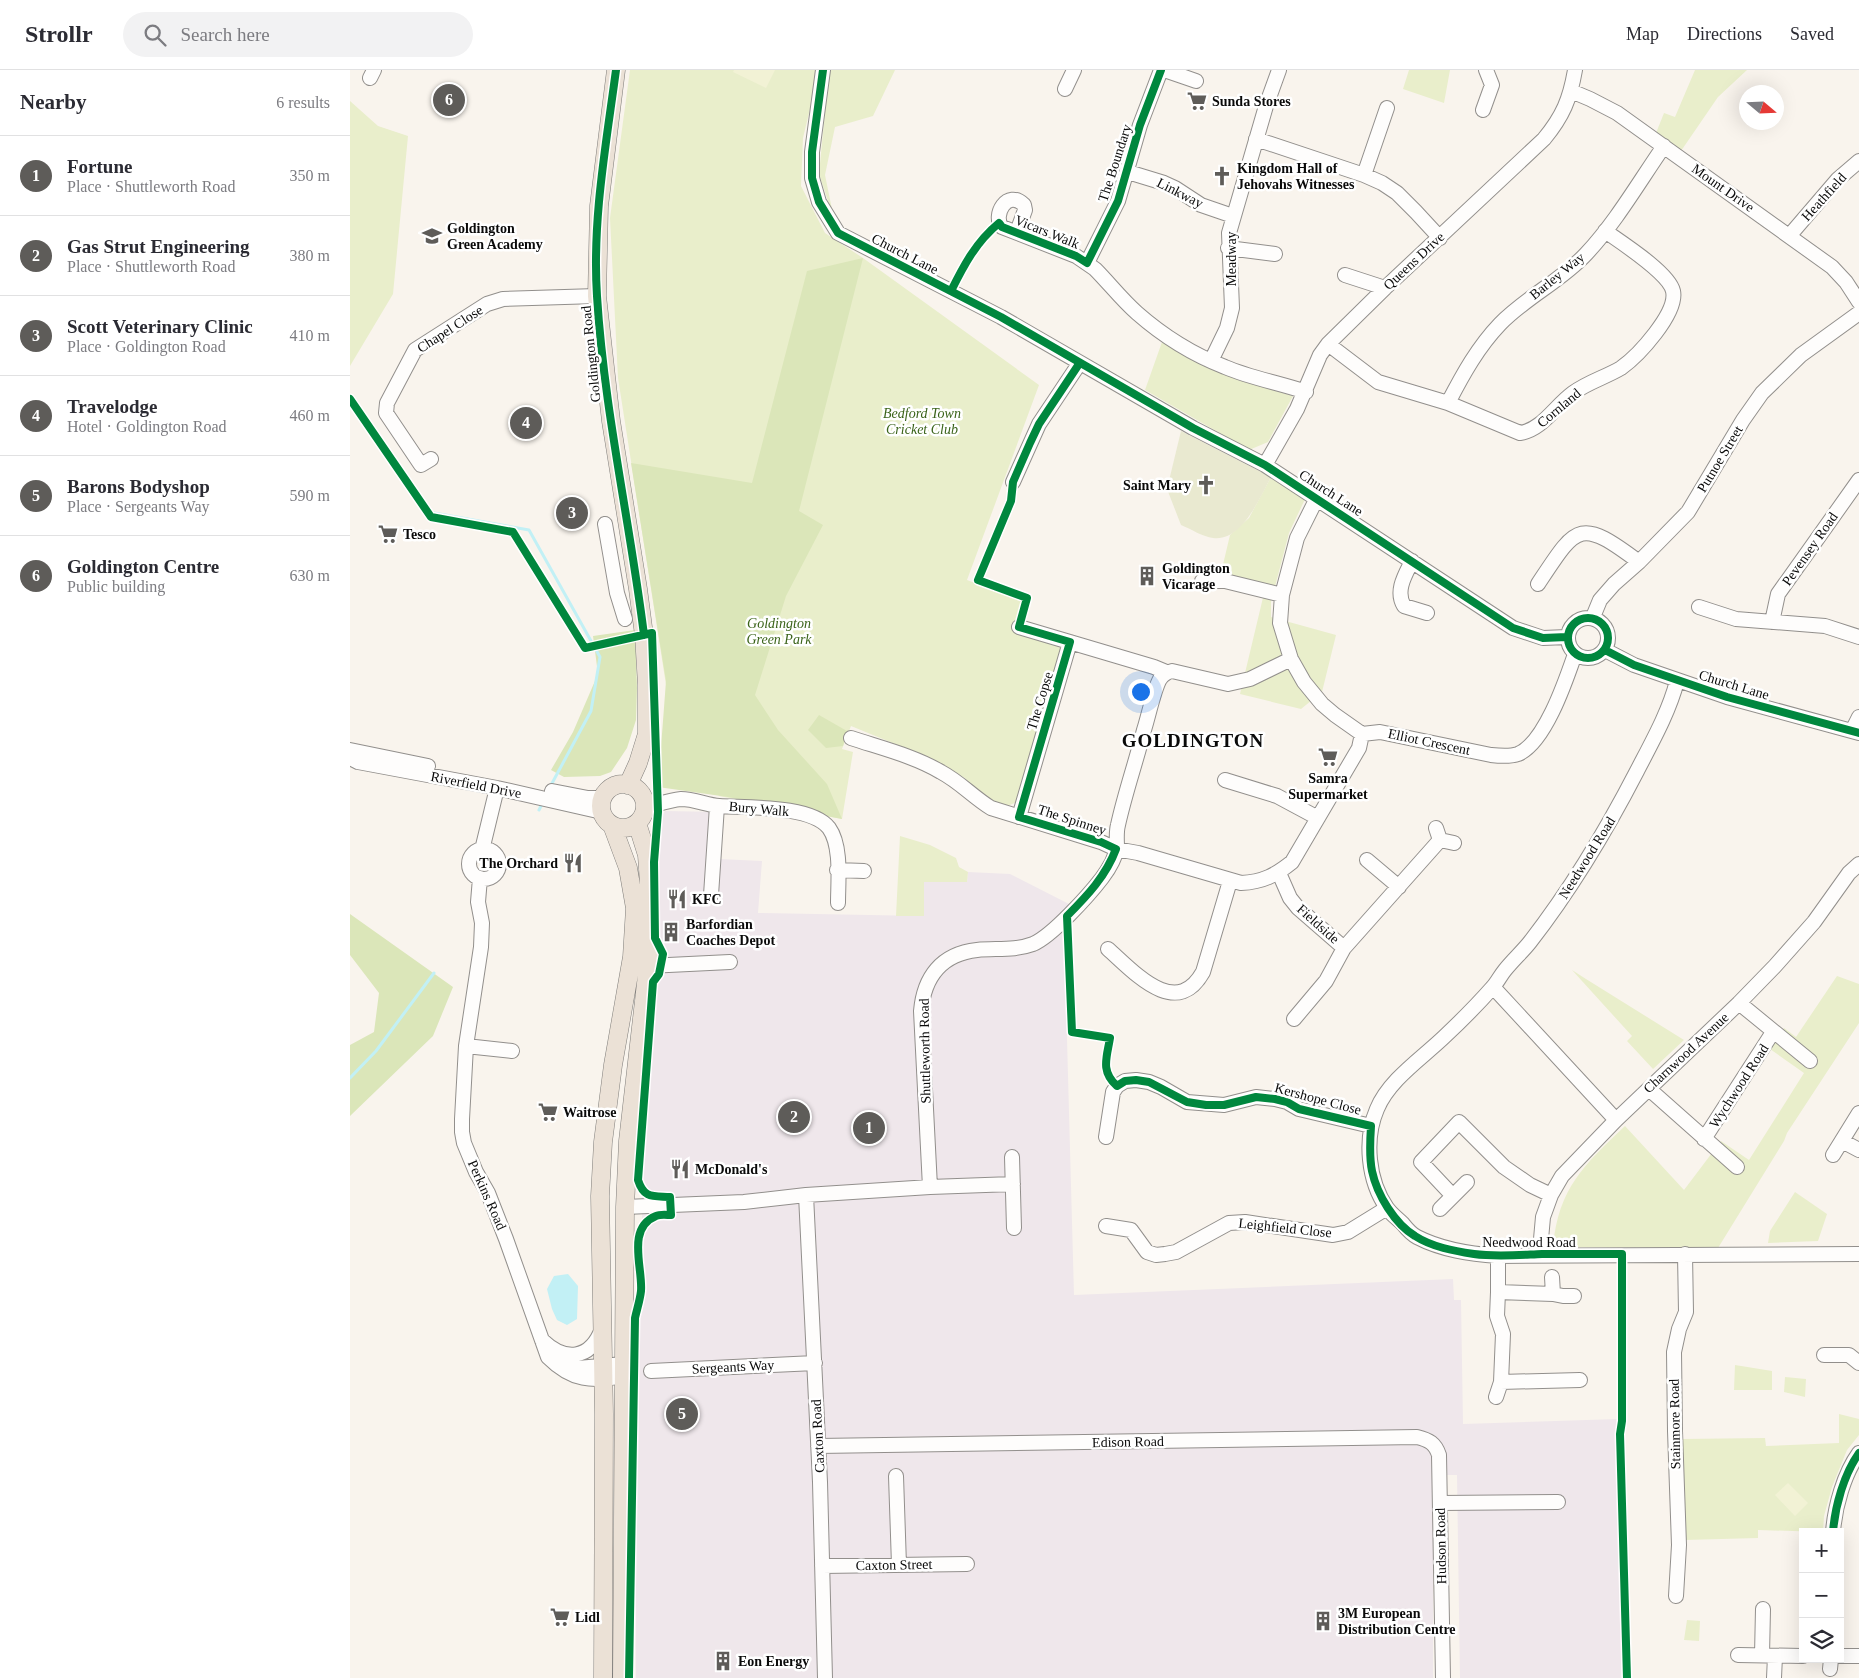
<!DOCTYPE html>
<meta charset="utf-8">
<style>
body{margin:0;font-family:"Times New Roman",serif;background:#f2f2f3;color:#2b2b33}
.controls{position:absolute;right:15px;bottom:15px;display:grid;overflow:hidden;border-radius:0px;box-shadow:0 5px 20px #0002}
.controls button{width:45px;height:45px;display:grid;place-items:center;padding:0;border:0;border-bottom:1px solid #e1e1e2;background:#fff;color:#2b2b33;font:25px sans-serif}
.compass{position:absolute;left:1389px;top:15px;width:45px;height:45px;border-radius:50%;background:#fff;box-shadow:0 5px 20px #0002;rotate:109deg}
.you{position:absolute;left:790px;top:621px;width:18px;height:18px;margin:-12px;border:4px solid #fff;border-radius:50%;background:#1a73e8;box-shadow:0 0 0 8px #1a73e833}
.badge{display:grid;place-items:center;width:32px;height:32px;border-radius:50%;background:#5e5c59;color:#fff;font-size:16px;font-weight:700}
.pin{position:absolute;translate:-50% -50%;border:2px solid #fff;box-shadow:0 1px 5px #0006}
.list{margin:0;padding:0;list-style:none}
h2{display:flex;justify-content:space-between;align-items:center;height:65px;margin:0;padding:0 20px;font-size:21px}
h2 small{font-size:16px;font-weight:400;color:#7c7c81}
.list li{display:grid;grid-template-columns:32px 1fr auto;gap:15px;align-items:center;box-sizing:border-box;height:80px;padding:0 20px;border-top:1px solid #e1e1e2}
.list b{display:block;font-size:19px;white-space:nowrap}
.list p{margin:0;font-size:16px;white-space:nowrap;color:#7c7c81}
.list em{font-size:16px;font-style:normal;color:#7c7c81}
.icon{flex:none;width:28px;height:28px;fill:none;stroke:currentColor;stroke-width:2;stroke-linecap:round;stroke-linejoin:round}
.map{position:relative;flex:none;width:1509px;height:1608px;overflow:hidden}
header{display:flex;align-items:center;gap:30px;box-sizing:border-box;height:70px;padding:0 25px;background:#fff;border-bottom:1px solid #e1e1e2}
header strong{font-size:24px}
nav{display:flex;gap:28px;margin-inline-start:auto;font-size:18px}
.search{width:350px;height:45px;background:#f2f2f3;display:flex;align-items:center;gap:12px;box-sizing:border-box;padding:0 18px;border-radius:28px;color:#7c7c81;font-size:19px}
main{display:flex}
aside{flex:1;background:#fff}
.map>svg:first-child{display:block}
</style>
<header>
<strong>Strollr</strong>
<div class="search"><svg class="icon" aria-label="search" viewBox="0 0 24 24"><circle cx="10" cy="10" r="6"/><path d="M15 15l6 6"/></svg>Search here</div>
<nav><a>Map</a><a>Directions</a><a>Saved</a></nav>
</header>
<main>
<aside>
<h2>Nearby<small>6 results</small></h2>
<ul class="list">
<li><span class="badge">1</span><div><b>Fortune</b><p>Place · Shuttleworth Road</p></div><em>350 m</em></li>
<li><span class="badge">2</span><div><b>Gas Strut Engineering</b><p>Place · Shuttleworth Road</p></div><em>380 m</em></li>
<li><span class="badge">3</span><div><b>Scott Veterinary Clinic</b><p>Place · Goldington Road</p></div><em>410 m</em></li>
<li><span class="badge">4</span><div><b>Travelodge</b><p>Hotel · Goldington Road</p></div><em>460 m</em></li>
<li><span class="badge">5</span><div><b>Barons Bodyshop</b><p>Place · Sergeants Way</p></div><em>590 m</em></li>
<li><span class="badge">6</span><div><b>Goldington Centre</b><p>Public building</p></div><em>630 m</em></li>
</ul>
</aside>
<div class="map">
<svg width="1509" height="1608" viewBox="0 0 1509 1608">
<rect width="100%" height="100%" fill="#f9f4ed"/>
<path fill="#efe7eb" d="M315,741L370,742L369,789L412,791L408,843L573,846L574,812H617L618,802L660,804L719,834L714,859L724,1225L1103,1209L1104,1230H1111L1113,1354L1268,1349L1272,1608H1110L1107,1405H1083V1608H286L285,1349L287,1327L289,1240L294,1215L292,1186V1096L306,945L308,752Z"/>
<path fill="#e9eecb" d="M280,0H467L466,14L453,68L451,116L475,163L513,188L689,315L617,510L680,534L675,551L727,568L709,586L667,732L655,737L619,718L615,708L567,683L501,656L492,679L503,682L492,749L369,726L319,634L268,308L260,148Z
M479,0H545L523,46L485,57L475,105L484,149L469,104Z
M1059,0H1100L1094,33L1053,19Z
M1345,0H1397L1368,27L1331,81L1306,63L1314,43L1325,47Z
M0,31L28,56L58,66L43,224L0,296Z
M812,272L885,309L943,326L918,372L899,380L795,320Z
M921,407L956,427L939,463L921,532V547L986,565L972,622L951,639L890,624L916,515L871,503L880,465L899,448Z
M550,766L580,775L606,788L609,797L618,802L617,812H574V846H546Z
M1222,900L1236,909L1334,970L1303,999L1277,971L1282,966Z
M1487,906L1509,914V953L1437,1063L1434,1071L1368,1178L1203,1177C1208,1118 1235,1094 1275,1056L1334,1120L1371,1071L1399,1090L1454,1003L1420,979L1434,958L1446,967Z
M1445,1122L1477,1144L1468,1171L1418,1173L1420,1161Z
M1385,1295L1422,1301V1320H1384Z
M1435,1307L1456,1309L1455,1327L1434,1322Z
M1489,1344L1509,1349V1365L1497,1380L1482,1417L1474,1446L1473,1462L1408,1460V1468L1335,1470L1332,1369L1415,1368L1416,1376L1489,1373Z
M1337,1550L1350,1551L1349,1571L1334,1570Z"/>
<path fill="#dbe6b9" d="M513,188L449,441L473,455L436,526L405,625L428,660L477,714L492,749L378,727L308,717L316,611L281,393L402,413L457,201Z
M285,560L287,618L286,650L277,678L261,702L250,706L214,707L201,700L223,662L248,604L243,566Z
M469,645L497,661L493,676L476,678L458,660Z
M0,844L103,917L83,966L0,1046V975L24,962L29,923L0,885Z"/>
<path fill="#e9e9d0" d="M831,361L921,407C910,427 892,472 863,468C853,467 841,459 831,455L817,419Z"/>
<path fill="#f2f2d5" d="M384,0H425L416,18L383,2Z
M1438,1413L1458,1433L1445,1446L1425,1425Z"/>
<path fill="#c2f0f5" d="M218,1204L228,1216L227,1249L217,1255L207,1250L202,1239L197,1219L204,1206Z"/>
<g fill="none" stroke-linecap="round" stroke-linejoin="round">
<path stroke="#c2f0f5" stroke-width="3" d="M84,443L179,460L250,587L241,641L200,717
M189,740L193,732
M0,1008L26,981L84,903"/>
<defs>
<path id="minor" d="M473,0L462,82V108L469,132L488,163L651,247L843,358L915,395L1163,558L1193,568L1217,567
M814,0L846,11
M20,8L24,0
M715,19L724,0
M1221,21L1240,29L1267,43L1482,197L1496,212L1509,232
M1133,40L1142,15L1136,0
M906,69L1014,105L1032,113L1047,123L1066,142L1090,168
M778,102L814,113L825,118L851,135L883,146
M1014,105L1037,38
M667,162L675,140L674,135C657,118 642,146 652,157L726,186L745,199C759,213 772,230 787,243C812,265 844,285 875,297C901,308 929,313 956,322
M1440,165L1488,109L1509,91
M878,178L925,184
M737,193L768,131L790,55L811,0
M995,205L1035,218
M978,274L1028,312L1098,333L1170,363C1192,360 1205,336 1223,323C1238,312 1256,307 1271,298C1288,286 1328,243 1323,221C1319,203 1272,173 1255,161
M861,291L877,258L882,238L879,163L916,36L929,0
M1098,333C1113,304 1128,277 1150,254C1176,227 1211,211 1236,184C1266,152 1289,112 1314,76
M81,389L71,395L36,343L37,333L65,280L137,234L153,229L247,226
M915,395L947,339L970,285L978,274L1035,218L1194,69C1213,46 1220,29 1225,0
M663,412L689,354L729,294
M967,428L947,468L932,525L930,553L941,589L954,612L972,634L985,645L1012,664L1030,662L1141,685C1150,686 1160,687 1168,684C1195,673 1216,610 1225,584
M255,454L267,523L275,549
M1062,491C1055,505 1045,521 1054,536L1077,543
M852,511H875L932,525
M1188,514C1227,455 1229,447 1289,492
M1349,537L1386,549L1475,556L1509,567
M1243,547L1250,530L1264,514L1289,492L1338,442L1393,350L1412,323L1451,285L1509,243
M1218 568a20 20 0 1 1 40 0a20 20 0 1 1-40 0Z
M1422,552L1428,524L1509,410
M669,557L804,597L816,602
M1255,580L1284,595L1377,627L1509,663
M1327,611C1319,642 1302,672 1287,701C1256,761 1222,818 1180,872C1173,881 1163,890 1155,900C1150,906 1147,913 1142,918C1127,935 1110,952 1094,967C1071,989 1039,1010 1027,1039C1014,1069 1018,1111 1037,1138C1041,1144 1048,1149 1053,1154C1057,1159 1061,1164 1067,1167C1092,1180 1120,1184 1148,1186L1509,1184
M1502,661L1509,647
M501,668C531,678 564,686 591,702C610,712 623,727 641,738L751,772L766,779L788,783L891,813C913,812 926,805 942,792L1009,678L1012,664
M0,680L78,696
M0,688L8,692L147,718L252,742
M875,710L927,726L968,748
M202,721L238,728H252
M294,738C306,735 319,730 331,729C344,729 357,735 369,736C396,738 461,735 479,758C492,776 488,812 488,833
M669,747L720,572
M1086,758L1090,770
M1090,770L1104,773
M119 794a15 15 0 1 1 30 0a15 15 0 1 1-30 0Z
M132,780L147,718
M1017,790L1049,817
M487,800L514,801
M929,803L940,828L948,838L994,878
M130,808L128,832L132,853L131,877L116,976L162,981
M361,825L367,736
M758,879C784,902 826,950 853,902L880,811
M298,896L380,892
M1143,917L1266,1050
M1389,933L1460,991
M944,949L976,911L994,878L1090,770
M116,976L112,1049V1062L114,1073L126,1102L138,1123L156,1169L198,1287C222,1311 242,1312 274,1306
M1299,1019L1387,1097
M756,1067L763,1022L767,1016L775,1011L786,1010L799,1012L811,1017L837,1032L874,1035L906,1027L925,1029L937,1032L949,1039L1021,1056
M1354,1069L1423,962
M1492,1071L1509,1080
M1483,1085L1509,1043
M662,1087L664,1158
M580,1117L571,941C574,907 591,884 627,880C646,878 664,881 683,874C702,866 739,825 752,808C758,800 765,789 767,778C767,770 766,762 768,755C775,723 786,692 794,660C798,648 804,619 810,609C813,605 817,602 822,601L878,614L900,609L941,589
M456,1125L470,1412L475,1608
M1103,1126L1071,1092L1109,1052L1154,1097L1180,1115L1201,1125
M275,1137L394,1132L456,1125L580,1117L663,1114
M1090,1139L1117,1112
M756,1156L781,1160L797,1182L806,1185L815,1184L826,1182L879,1153L895,1152L983,1165L998,1162L1037,1138
M1192,1184L1191,1169L1193,1147L1201,1125L1212,1106L1266,1050L1389,933L1425,896L1464,852L1499,803L1509,794
M1148,1186V1222L1203,1224L1202,1207
M1148,1222L1147,1246L1153,1264L1151,1312L1230,1310
M1203,1224L1213,1226H1224
M192,1270C215,1292 240,1290 252,1259
M1474,1285H1499L1509,1293
M214,1293L228,1298L274,1294
M301,1301L465,1293
M1146,1327L1151,1312
M468,1376L1067,1367C1079,1370 1085,1373 1089,1385L1093,1608
M546,1406L549,1495
M1090,1433L1208,1432
M1483,1462C1485,1436 1494,1404 1509,1383
M472,1496L617,1494
M1326,1526L1329,1475L1325,1361L1324,1282L1329,1259L1336,1242L1335,1184
M1388,1585L1453,1586
M1412,1585L1413,1539
M1490,1586H1509
M1480,1599L1481,1589
M1424,1608L1425,1586"/>
<path id="major" d="M266,0L249,136L247,226L261,351L288,519L294,565L297,615V664L288,693L278,715
M251 736a22 22 0 1 1 44 0a22 22 0 1 1-44 0Z
M253,1608L254,1344L250,1126L253,1072L263,995L282,887L285,838L278,798L262,755
M272,1608L275,1137L278,1071L298,896L299,813L297,785L287,753"/>
</defs>
<use href="#minor" stroke="#928f8c" stroke-width="16"/>
<use href="#major" stroke="#7f7d7a" stroke-width="19"/>
<use href="#minor" stroke="#fefdfc" stroke-width="14"/>
<use href="#major" stroke="#ebe1d6" stroke-width="18"/>
<defs>
<path id="cycleway" d="M266,0C256,75 242,151 247,226C254,340 280,452 294,565
M473,0L462,82V108L469,132L488,163L651,247L843,358L915,395L1163,558L1193,568L1217,567
M601,221C614,195 626,172 649,153L652,157L726,186L737,193L768,131L790,55L811,0
M729,294L689,354L680,373L663,412L661,431L628,510L677,528L669,557L720,572L669,747L751,772L766,779C756,806 737,826 717,846L722,962L760,968C757,987 750,1001 767,1016L775,1011L786,1010L799,1012L837,1032L856,1035H874L906,1027L925,1029L937,1032L949,1039L1021,1056C1020,1071 1019,1087 1022,1101C1027,1125 1045,1154 1065,1166C1082,1177 1104,1181 1124,1184C1146,1187 1169,1185 1192,1184C1219,1184 1245,1184 1272,1184V1351L1270,1364L1277,1608
M0,329L81,447L163,462L235,578L302,563L308,742L304,792L305,868L313,884L309,904L303,912L288,1110C294,1129 303,1126 320,1127L321,1145C317,1145 310,1144 306,1146C276,1158 293,1198 291,1221C290,1230 287,1239 285,1248L279,1608
M1218 568a20 20 0 1 1 40 0a20 20 0 1 1-40 0Z
M1255,580L1284,595L1377,627L1509,663
M1483,1462C1485,1436 1494,1404 1509,1383"/>
</defs>
<use href="#cycleway" stroke="#fff" stroke-width="11"/>
<use href="#cycleway" stroke="#00873e" stroke-width="8"/>
</g>
<defs>
<symbol id="supermarket-bare" viewBox="-9 -9 18 18"><path d="M-6-5.5h2.5l.6 2H6L4.5 2H-2.5L-4.4-4H-6ZM-1.5 3.2a1.3 1.3 0 1 0 .1 0ZM3 3.2a1.3 1.3 0 1 0 .1 0Z" fill="#5e5c59" stroke="#fff" stroke-width="2.5" paint-order="stroke"/></symbol>
<symbol id="church-bare" viewBox="-9 -9 18 18"><path d="M-1.2-6h2.4v3.5h3.3v2.4h-3.3V6h-2.4V-.1h-3.3v-2.4h3.3Z" fill="#5e5c59" stroke="#fff" stroke-width="2.5" paint-order="stroke"/></symbol>
<symbol id="school-bare" viewBox="-9 -9 18 18"><path d="M0-5L7-2L0 1L-7-2ZM-4 1L0 2.5L4 1V4Q0 6-4 4Z" fill="#5e5c59" stroke="#fff" stroke-width="2.5" paint-order="stroke"/></symbol>
<symbol id="building-bare" viewBox="-9 -9 18 18"><path d="M-4-6H4V6H1V3H-1V6H-4ZM-2.5-4.3h1.7v1.8h-1.7ZM.8-4.3h1.7v1.8H.8ZM-2.5-1h1.7V.8h-1.7ZM.8-1h1.7V.8H.8Z" fill="#5e5c59" stroke="#fff" stroke-width="2.5" paint-order="stroke"/></symbol>
<symbol id="restaurant-bare" viewBox="-9 -9 18 18"><path d="M-5-6h1v4h1v-4h1v4h1v-4h1v5L-1.5 .5V6h-2V.5L-5-1ZM5-6V6H3V1.5H1.5Q1.5-4 5-6Z" fill="#5e5c59" stroke="#fff" stroke-width="2.5" paint-order="stroke"/></symbol>
</defs>
<g fill-rule="evenodd">
<use href="#supermarket-bare" x="833" y="17" width="28" height="28"/>
<use href="#church-bare" x="858" y="92" width="28" height="28"/>
<use href="#school-bare" x="68" y="152" width="28" height="28"/>
<use href="#church-bare" x="842" y="401" width="28" height="28"/>
<use href="#supermarket-bare" x="24" y="450" width="28" height="28"/>
<use href="#building-bare" x="783" y="492" width="28" height="28"/>
<use href="#supermarket-bare" x="964" y="673" width="28" height="28"/>
<use href="#restaurant-bare" x="209" y="779" width="28" height="28"/>
<use href="#restaurant-bare" x="313" y="815" width="28" height="28"/>
<use href="#building-bare" x="307" y="848" width="28" height="28"/>
<use href="#supermarket-bare" x="184" y="1028" width="28" height="28"/>
<use href="#restaurant-bare" x="316" y="1085" width="28" height="28"/>
<use href="#supermarket-bare" x="196" y="1533" width="28" height="28"/>
<use href="#building-bare" x="959" y="1537" width="28" height="28"/>
<use href="#building-bare" x="359" y="1577" width="28" height="28"/>
</g>
<g text-anchor="middle" dominant-baseline="central" stroke-width="5" stroke-linejoin="round" paint-order="stroke">
<g font-size="14" font-weight="bold" fill="#0a0a0a" stroke="#fff" text-anchor="start">
<text x="862" y="31">Sunda Stores</text>
<text x="887" y="98">Kingdom Hall of<tspan x="887" dy="16">Jehovahs Witnesses</tspan></text>
<text x="97" y="158">Goldington<tspan x="97" dy="16">Green Academy</tspan></text>
<text x="841" y="415" text-anchor="end">Saint Mary</text>
<text x="53" y="464">Tesco</text>
<text x="812" y="498">Goldington<tspan x="812" dy="16">Vicarage</tspan></text>
<text x="978" y="708" text-anchor="middle">Samra<tspan x="978" dy="16">Supermarket</tspan></text>
<text x="208" y="793" text-anchor="end">The Orchard</text>
<text x="342" y="829">KFC</text>
<text x="336" y="854">Barfordian<tspan x="336" dy="16">Coaches Depot</tspan></text>
<text x="213" y="1042">Waitrose</text>
<text x="345" y="1099">McDonald's</text>
<text x="988" y="1543">3M European<tspan x="988" dy="16">Distribution Centre</tspan></text>
<text x="225" y="1547">Lidl</text>
<text x="388" y="1591">Eon Energy</text>
</g>
<g font-size="14" fill="#0a0a0a" stroke="#fff">
<text transform="translate(765 93) rotate(-72)">The Boundary</text>
<text transform="translate(1373 118) rotate(35)">Mount Drive</text>
<text transform="translate(830 123) rotate(27)">Linkway</text>
<text transform="translate(1474 127) rotate(-48)">Heathfield</text>
<text transform="translate(697 162) rotate(22)">Vicars Walk</text>
<text transform="translate(555 184) rotate(27)">Church Lane</text>
<text transform="translate(881 189) rotate(-90)">Meadway</text>
<text transform="translate(1064 191) rotate(-43)">Queens Drive</text>
<text transform="translate(1207 206) rotate(-39)">Barley Way</text>
<text transform="translate(100 259) rotate(-33)">Chapel Close</text>
<text transform="translate(241 284) rotate(-96)">Goldington Road</text>
<text transform="translate(1209 338) rotate(-40)">Cornland</text>
<text transform="translate(1370 389) rotate(-59)">Putnoe Street</text>
<text transform="translate(981 423) rotate(33)">Church Lane</text>
<text transform="translate(1460 479) rotate(-55)">Pevensey Road</text>
<text transform="translate(1384 615) rotate(17)">Church Lane</text>
<text transform="translate(690 631) rotate(-73)">The Copse</text>
<text transform="translate(1079 672) rotate(12)">Elliot Crescent</text>
<text transform="translate(126 715) rotate(11)">Riverfield Drive</text>
<text transform="translate(409 739) rotate(5)">Bury Walk</text>
<text transform="translate(722 750) rotate(18)">The Spinney</text>
<text transform="translate(1237 788) rotate(-58)">Needwood Road</text>
<text transform="translate(968 854) rotate(42)">Fieldside</text>
<text transform="translate(575 981) rotate(-91)">Shuttleworth Road</text>
<text transform="translate(1336 983) rotate(-43)">Charnwood Avenue</text>
<text transform="translate(1389 1016) rotate(-57)">Wychwood Road</text>
<text transform="translate(968 1029) rotate(15)">Kershope Close</text>
<text transform="translate(137 1125) rotate(66)">Perkins Road</text>
<text transform="translate(935 1158) rotate(6)">Leighfield Close</text>
<text x="1179" y="1172">Needwood Road</text>
<text transform="translate(383 1297) rotate(-3)">Sergeants Way</text>
<text transform="translate(1325 1354) rotate(-91)">Stainmore Road</text>
<text transform="translate(468 1366) rotate(-93)">Caxton Road</text>
<text transform="translate(778 1372) rotate(-1)">Edison Road</text>
<text transform="translate(1091 1476) rotate(-91)">Hudson Road</text>
<text transform="translate(544 1495) rotate(-1)">Caxton Street</text>
</g>
<g font-size="14" font-style="italic" fill="#3a6319" stroke="#fff">
<text x="572" y="343">Bedford Town<tspan x="572" dy="16">Cricket Club</tspan></text>
<text x="429" y="553">Goldington<tspan x="429" dy="16">Green Park</tspan></text>
</g>
<g font-size="19" font-weight="bold" letter-spacing="1" fill="#0a0a0a" stroke="#fff">
<text x="843" y="670">GOLDINGTON</text>
</g>
</g>
</svg>
<div class="controls">
<button>+</button>
<button>−</button>
<button><svg class="icon" aria-label="layers" viewBox="0 0 24 24"><path d="M12 4l9 5-9 5-9-5zM3 14l9 5 9-5"/></svg></button>
</div>
<svg class="compass" viewBox="-18 -18 36 36"><path d="M0-13l5 13h-10z" fill="#e53935"/><path d="M0 13l5-13h-10z" fill="#7c7c81"/></svg>
<div class="you"></div>
<div class="pin badge" style="left:519px;top:1058px">1</div>
<div class="pin badge" style="left:444px;top:1047px">2</div>
<div class="pin badge" style="left:222px;top:443px">3</div>
<div class="pin badge" style="left:176px;top:353px">4</div>
<div class="pin badge" style="left:332px;top:1344px">5</div>
<div class="pin badge" style="left:99px;top:30px">6</div>
</div>
</main>
